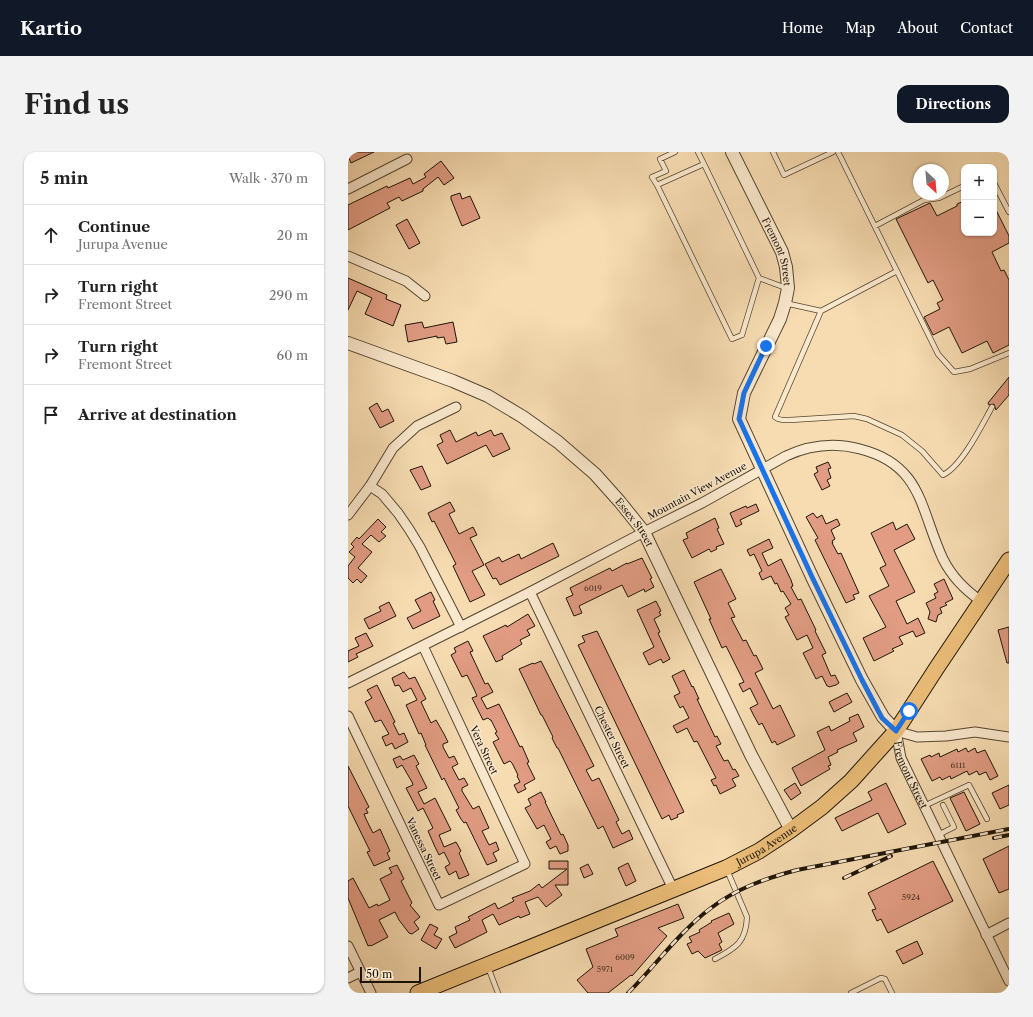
<!DOCTYPE html>
<meta charset="utf-8">
<style>
body{margin:0;font-family:"Libre Caslon Text",serif;background:#f2f2f2;color:#222}
.controls{position:absolute;right:12px;top:12px;display:grid;overflow:hidden;border-radius:8px;box-shadow:0 1px 3px #0004}
.controls button{width:36px;height:36px;display:grid;place-items:center;padding:0;border:0;border-bottom:1px solid #e0e0e0;background:#fff;color:#222;font:20px sans-serif}
.compass{position:absolute;left:565px;top:12px;width:36px;height:36px;border-radius:50%;background:#fff;box-shadow:0 1px 3px #0004;rotate:154deg}
.scale{position:absolute;left:12px;bottom:10px;width:61px;box-sizing:border-box;padding-left:4px;border:2px solid #1e1508;border-top:0;font-size:11px;line-height:14px;white-space:nowrap;color:#1e1508;-webkit-text-stroke:3px #fae8cd;paint-order:stroke}
.stop{position:absolute;width:12px;height:12px;margin:-9px;border:3px solid #1a73e8;border-radius:50%;background:#fff}
.stop.end{background:#1a73e8;border-color:#fff;box-shadow:0 1px 4px #0008}
.list{margin:0;padding:0;list-style:none}
h2{display:flex;justify-content:space-between;align-items:center;height:52px;margin:0;padding:0 16px;font-size:17px}
h2 small{font-size:13px;font-weight:400;color:#767676}
.list li{display:grid;grid-template-columns:26px 1fr auto;gap:12px;align-items:center;box-sizing:border-box;height:60px;padding:0 16px;border-top:1px solid #e0e0e0}
.list b{display:block;font-size:15px;white-space:nowrap}
.list p{margin:0;font-size:13px;white-space:nowrap;color:#767676}
.list em{font-size:13px;font-style:normal;color:#767676}
.icon{flex:none;width:22px;height:22px;fill:none;stroke:currentColor;stroke-width:2;stroke-linecap:round;stroke-linejoin:round}
.map{position:relative;flex:none;width:661px;height:841px;overflow:hidden;border-radius:12px}
header{display:flex;align-items:center;gap:24px;box-sizing:border-box;height:56px;padding:0 20px;background:#111827;color:#fff}
header strong{font-size:19px}
nav{display:flex;gap:22px;margin-inline-start:auto;font-size:14px}
.intro{display:flex;align-items:center;justify-content:space-between;box-sizing:border-box;height:96px;padding:0 24px}
h1{margin:0;font-size:28px}
.button{padding:10px 18px;border-radius:12px;background:#111827;color:#fff;font-size:14px;font-weight:700}
main{display:flex;gap:24px;padding:0 24px}
aside{flex:1;background:#fff;border-radius:12px;box-shadow:0 1px 3px #0004}
.map>svg:first-child{display:block}
</style>
<header>
<strong>Kartio</strong>
<nav><a>Home</a><a>Map</a><a>About</a><a>Contact</a></nav>
</header>
<div class="intro"><h1>Find us</h1><a class="button">Directions</a></div>
<main>
<aside>
<h2>5 min<small>Walk · 370 m</small></h2>
<ul class="list">
<li><svg class="icon" aria-label="ahead" viewBox="0 0 24 24"><path d="M12 20V5M6 11l6-6 6 6"/></svg><div><b>Continue</b><p>Jurupa Avenue</p></div><em>20 m</em></li>
<li><svg class="icon" aria-label="right" viewBox="0 0 24 24"><path d="M7 20v-9h11M14 6l5 5-5 5"/></svg><div><b>Turn right</b><p>Fremont Street</p></div><em>290 m</em></li>
<li><svg class="icon" aria-label="right" viewBox="0 0 24 24"><path d="M7 20v-9h11M14 6l5 5-5 5"/></svg><div><b>Turn right</b><p>Fremont Street</p></div><em>60 m</em></li>
<li><svg class="icon" aria-label="arrive" viewBox="0 0 24 24"><path d="M6 21V4h12l-3 4 3 4H6"/></svg><div><b>Arrive at destination</b></div></li>
</ul>
</aside>
<div class="map">
<svg width="661" height="841" viewBox="0 0 661 841">
<rect width="100%" height="100%" fill="#f7dcb2"/>
<filter id="stains"><feTurbulence type="fractalNoise" baseFrequency=".005" numOctaves="4"/><feColorMatrix values="0 0 0 0 .2 0 0 0 0 .09 0 0 0 0 .02 0 0 0 .5 -.17"/></filter>
<radialGradient id="worn" r=".72"><stop offset=".6" stop-color="#630" stop-opacity="0"/><stop offset="1" stop-color="#630" stop-opacity=".3"/></radialGradient>
<path fill="#e19c83" stroke="#1e1508" d="M0,0H26L3,11L0,4Z
M93,9L106,26L96,33L90,25L75,37V39L54,49L51,45L39,51L42,56L0,78V53L39,34L40,36L62,26L65,32L78,25L76,22Z
M112,41L114,47L122,44L132,66L114,74L103,47V44Z
M616,49V81H646V54L661,84V91L644,100L653,119L656,118L661,128V193L645,201L639,189L614,201L601,175L585,183L576,165L592,157L589,151L595,148L585,128L580,131L548,67L582,51L589,64L609,54V52Z
M59,67L72,91L61,97L48,73Z
M0,126L39,143L38,147L53,153L45,174L17,162L24,146L9,139L0,158Z
M74,170L76,176L105,170L109,190L98,192L96,185L89,186V184L60,190L57,173Z
M661,225V243L648,258L646,252L641,253L640,251Z
M29,251L34,260L40,257L46,269L32,276L21,256Z
M102,278L108,290L128,280L130,284L143,278L146,284L154,281L162,297L145,305L138,293L99,312L89,293L95,290L92,283Z
M480,310L483,316L480,317L483,326L479,328L482,334L474,338L466,322L470,320L468,315Z
M74,314L83,334L73,338L62,318Z
M102,350L107,359L101,362L111,382L125,375L129,383L122,386L136,413L124,419L137,443L122,450L105,414L108,412L86,369L84,370L80,361Z
M408,352L411,359L392,368L394,372L388,375L382,361L398,354L399,356Z
M465,361L469,366L474,363L478,372L489,367L492,373L483,378L487,387L484,389L485,391H484L490,402L493,401L511,441L505,443L507,447L498,451L467,388L470,386L458,365Z
M367,366L371,376L369,377L376,392L368,395L369,397L363,400L361,397L344,406L335,388L340,386L338,381Z
M30,367L38,375L33,380L38,384L31,390L23,383L14,392L24,400L10,416L19,424L13,431L9,427L5,431L0,426V414L7,405L1,400L6,395L3,392L9,385L11,387Z
M545,370L548,378L559,372L567,387L546,398L567,440L548,449L559,472L570,466L577,481L568,485L565,479L551,485L555,492L544,497L546,499L526,509L515,486L538,475L521,444L541,434L532,416L538,413L523,381Z
M421,387L425,396L414,401L420,414L433,407L443,428L445,434L443,435L450,448L453,447L468,478L467,479L478,501L474,503L483,524L487,523L491,531L488,533L481,535L480,534H479L474,524L468,527L455,501L465,496L459,483L449,488L437,465L441,463L437,456L443,452L435,439L433,440L429,431L427,432L423,424L414,428L411,421L414,419L406,402L402,404L399,398Z
M205,391L211,404L152,433L148,426L145,427L137,412L151,405L154,410L171,402L173,407Z
M294,406L304,426L302,427L306,435L297,440L296,437L280,445L274,433L231,454L234,461L226,464L218,446L225,443L222,436L262,416L264,419L279,411V412Z
M373,417L388,447L380,451L387,465L383,466L395,489L398,488L406,504L408,503L415,517L407,521L425,557L432,553L447,584L429,593L427,589L424,591L414,571L411,573L406,564L402,556L410,552L402,536L395,540L391,532L396,530L378,494L374,496L361,467H363L346,430Z
M596,427L605,447L597,451L599,453L592,456L594,461L590,463L588,470L580,467L582,460L578,451L588,446L586,442L590,440L586,432Z
M83,440L87,448L85,449L92,464L65,477L59,466L73,459L67,448Z
M308,449L313,459L311,460L313,463L306,467L312,480L310,481L322,507L315,511L313,507L301,513L295,501L306,495L289,458Z
M41,450L48,464L21,477L16,467L33,459L31,455Z
M180,462L187,474L179,478L182,483L172,488L174,492L154,504L155,507L148,510L135,484L158,473L159,475Z
M661,475V511H659L650,478Z
M249,479L336,660L329,663L330,665L323,668L321,663L314,667L230,493L237,490L234,484Z
M18,481L25,494L8,502L10,505L0,510V499L11,494L7,486Z
M120,489L125,499L122,500L137,532L140,531L145,540L133,546L139,557L151,552L172,595L174,594L181,610L179,611L187,627L176,633L178,637L170,641L166,633L172,630L169,624L170,623L164,611L162,609L156,612L145,590L151,587L147,581L149,580L143,568H142L140,566L135,568L124,546L129,544L126,537L119,523L114,525L103,503L108,500L106,496Z
M193,509L246,614L238,618L244,629L251,626L271,668L268,670L274,682L281,678L285,687L265,696L255,674L250,677L210,596H209L204,586L205,585L194,563H193L171,517L185,511L186,512Z
M336,518L344,535L345,534L351,547H349L367,585L369,584L373,592L368,594L376,609L380,608L385,618L387,617L391,624L384,627L388,634L372,642L368,633L366,634L363,628L368,626L349,589L346,590L339,576L329,581L325,574L341,566L335,554L332,556L326,544L332,541L324,524Z
M56,520L61,527L67,525L78,547L73,550L83,571L88,568L96,582L100,590L95,592V595L101,606L106,604L110,612L104,615L111,628L116,626L120,633L114,636V639L125,657L131,654L141,676L134,679L141,693L148,690L151,698L145,701L149,709L139,713L118,670L116,671L113,667L108,658L111,656L96,626L94,628L77,593H78L73,581L71,582L58,553L69,548L63,536L55,540L51,533L47,534L44,526Z
M29,533L47,570L45,571L51,583L56,581L60,590L47,597L44,591L38,594L34,585L41,582L33,568L27,570L17,550L24,546L19,538Z
M499,541L504,550L486,560L481,550Z
M510,562L516,575L505,581L509,589L489,598L490,600L480,605L483,613L480,614L482,617L453,634L444,616L477,598L469,580L481,574L483,579L502,569L501,566Z
M618,596L620,600L627,596L629,601L637,598L650,624L642,628L638,620L631,623L629,619L621,623L619,619L603,627L602,624L594,628L592,625L584,629L573,607L582,603L583,605L591,601L592,605L609,597L610,600Z
M66,603L71,612L68,614L79,636L70,640L76,652L87,646L103,678L91,683L96,695L108,690L113,699L111,701L121,723L111,727L108,719L101,723L97,715L102,712L96,700L91,703L87,695L80,679L85,676L75,656L70,659L58,636L65,633L64,630L54,613L49,616L45,607L52,604L55,608Z
M0,614L21,655L18,657L20,661L16,662L18,667L25,681L32,677L42,699L39,701L42,707L26,714L19,700L22,699L0,654Z
M447,631L453,641L443,648L436,638Z
M538,631L558,672L540,681L530,661L494,679L487,666L524,648L520,640Z
M661,633V653L652,657L644,641Z
M193,640L198,650H197L213,683L215,682L220,693V699L212,702L208,694L202,697L198,690L203,687L196,673L189,677L177,656L183,653L180,647Z
M616,640L632,672L618,679L602,646Z
M661,694V737L651,741L635,707Z
M201,709H220V733H207L214,743L198,755L190,745L177,750L182,762L172,766L171,764L151,773L145,762L134,768L139,780L107,796L101,785L109,781L107,775L122,768L120,765L147,751L150,757L166,749L164,746L182,739L191,732L194,736L219,717H201Z
M585,709L605,749L540,781L533,767L529,769L524,758L528,757L520,741Z
M280,711L288,729L278,734L270,716Z
M240,712L245,722L236,726L232,716Z
M49,713L56,727L53,729L64,751L62,753L72,765L66,770L71,777L64,782L61,781L51,768L47,760L31,768L40,785L23,794L22,793L20,794L0,746V729L5,726L21,756L29,752L30,754L42,748L32,727L44,721L41,716Z
M330,752L336,766L310,776L319,784L284,824L283,823L260,841H240L229,828L245,815L238,797L270,784L267,777Z
M381,761L386,772L370,781L374,790L371,792L374,798L357,806L350,799L344,802L339,792L344,790L341,785L352,780L351,778L364,770L363,769Z
M82,772L90,776L86,783L94,787L88,797L73,788Z
M569,789L575,802L555,812L548,799Z"/>
<g fill="none" stroke-linecap="round" stroke-linejoin="round">
<defs>
<path id="service" d="M350,0L356,12
M425,0L436,23L485,0
M490,0L590,202L606,220L622,217L661,201
M646,31L661,60
M309,33L304,25L318,19L312,7L327,0
M527,74L576,48L591,46L616,34
M411,126L394,183L384,187L309,33L356,12L411,126L438,136
M437,151L473,159L549,119
M473,159L427,265C431,269 437,268 442,268L506,264L519,267L554,283L574,299L595,323C614,314 634,273 644,255
M576,654L621,633L639,667
M590,683L606,675L595,653
M367,807C388,796 398,790 399,765L379,718
M140,815L150,841
M503,841L533,826L537,827L544,841"/>
<g id="minor">
<path d="M0,37L59,7"/>
<path d="M0,104L58,129L77,144"/>
<path d="M22,334L34,342L50,361L61,377L72,395L113,475"/>
<path d="M0,363L22,334L45,296L69,274L108,255"/>
<path d="M182,440L326,739"/>
<path d="M0,531L182,440L296,380L354,351L438,304C462,293 486,290 512,297C575,313 572,358 595,407C604,425 617,438 633,449"/>
<path d="M0,564L91,753L177,712L75,494"/>
<path id="s1" d="M661,585L627,580L598,584L569,585L548,579L553,606L661,829"/>
<path d="M638,783L661,771"/>
<path d="M0,794L23,841"/>
<path d="M0,826L12,820"/>
</g>
<g id="tertiary">
<path id="s2" d="M384,0L434,100L438,115L440,136L437,151L432,167L396,241L391,267L465,427L514,528L535,565L548,579"/>
<path id="s3" d="M0,191L105,229L140,244L175,265L210,290L247,322L272,350L296,380L403,603L443,678"/>
</g>
<g id="primary">
<path id="s4" d="M70,841L378,716L411,699L443,678L474,655L503,629L548,579L588,517L661,408"/>
</g>
</defs>
<use href="#service" stroke="#544732" stroke-width="6"/>
<use href="#minor" stroke="#544732" stroke-width="11"/>
<use href="#tertiary" stroke="#544732" stroke-width="14"/>
<use href="#primary" stroke="#1e1508" stroke-width="17"/>
<use href="#service" stroke="#fae8cd" stroke-width="4.5"/>
<use href="#minor" stroke="#fae8cd" stroke-width="9"/>
<use href="#tertiary" stroke="#fae8cd" stroke-width="12"/>
<use href="#primary" stroke="#ecbe79" stroke-width="15"/>
<defs>
<path id="rail" d="M646,686L661,683
M496,726L543,704
M280,841C308,813 332,779 363,756C389,736 419,726 449,718L661,677"/>
</defs>
<use href="#rail" stroke="#1e1508" stroke-width="4"/>
<use href="#rail" stroke="#fae8cd" stroke-width="2.5" stroke-dasharray="8" stroke-linecap="butt"/>
</g>
<g fill="none" stroke-linecap="round" stroke-linejoin="round">
<path stroke="#1a73e8" stroke-width="5" d="M418,194L396,241L391,267L465,427L514,528L534,566L548,579L561,559"/>
</g>
<g text-anchor="middle" dominant-baseline="central" stroke-width="3" stroke-linejoin="round" paint-order="stroke">
<g font-size="8" fill="#4f3727">
<text x="245" y="436">6019</text>
<text x="610" y="613">6111</text>
<text x="563" y="745">5924</text>
<text x="277" y="805">6009</text>
<text x="257" y="817">5971</text>
</g>
<g font-size="10" fill="#1e1508" stroke="#fae8cd">
<text stroke="none"><textPath href="#s2" startOffset="110">Fremont Street</textPath></text>
<text transform="translate(349 339) rotate(-28)">Mountain View Avenue</text>
<text stroke="none"><textPath href="#s3" startOffset="345">Essex Street</textPath></text>
<text transform="translate(264 585) rotate(64)">Chester Street</text>
<text transform="translate(136 598) rotate(65)">Vera Street</text>
<text stroke="none"><textPath href="#s1" startOffset="161">Fremont Street</textPath></text>
<text stroke="none"><textPath href="#s4" startOffset="379">Jurupa Avenue</textPath></text>
<text transform="translate(76 697) rotate(64)">Vanessa Street</text>
</g>
</g>
<rect width="100%" height="100%" filter="url(#stains)"/>
<rect width="100%" height="100%" fill="url(#worn)"/>
</svg>
<div class="controls">
<button>+</button>
<button>−</button>
</div>
<svg class="compass" viewBox="-18 -18 36 36"><path d="M0-13l5 13h-10z" fill="#e53935"/><path d="M0 13l5-13h-10z" fill="#767676"/></svg>
<div class="scale">50 m</div>
<div class="stop" style="left:561px;top:559px"></div>
<div class="stop end" style="left:418px;top:194px"></div>
</div>
</main>
